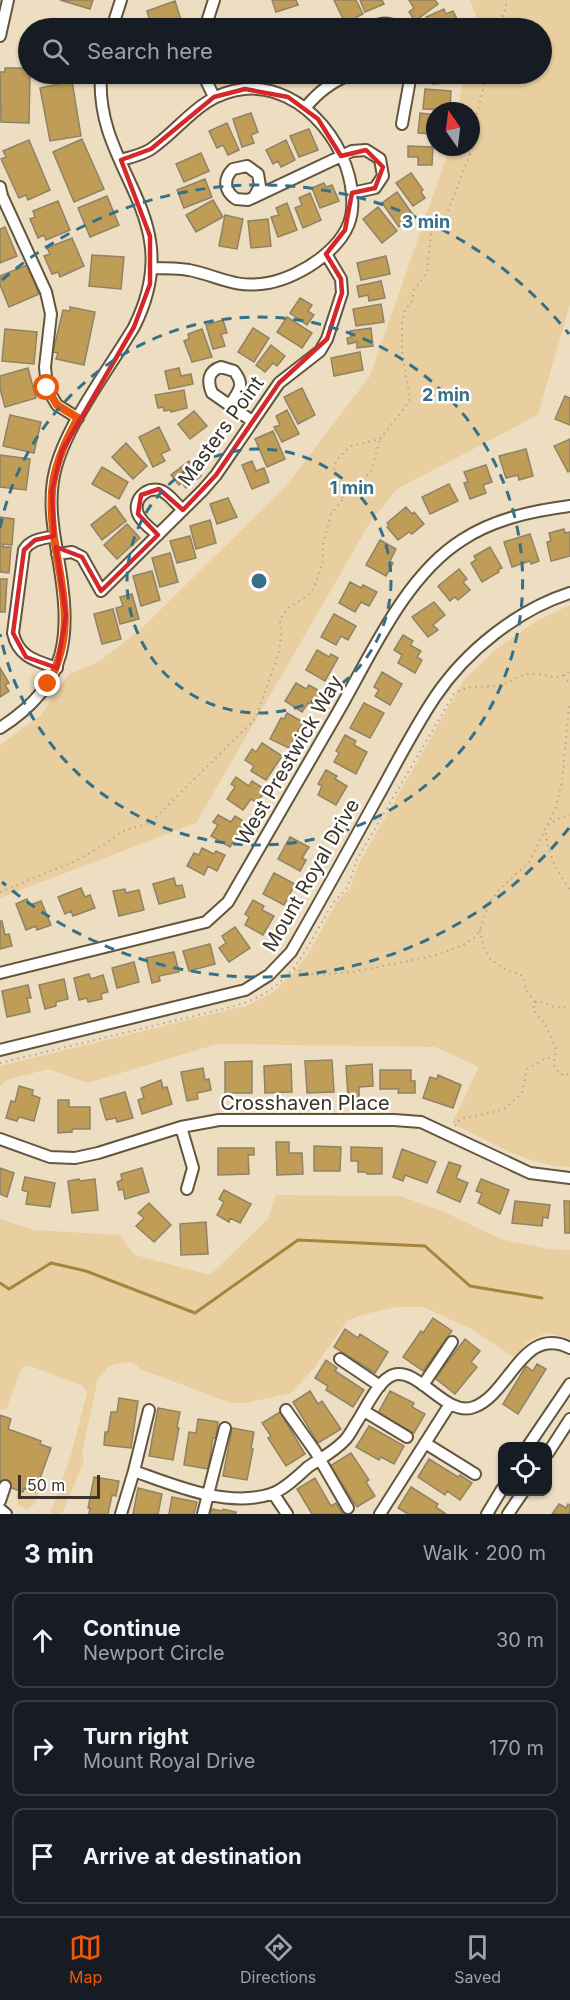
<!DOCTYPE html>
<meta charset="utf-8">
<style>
body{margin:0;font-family:Inter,sans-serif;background:#20242c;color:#f1f3f6}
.controls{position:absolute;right:18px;bottom:18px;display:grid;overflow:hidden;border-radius:12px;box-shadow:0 2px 4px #0004}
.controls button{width:54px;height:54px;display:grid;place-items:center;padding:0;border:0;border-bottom:2px solid #363941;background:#171b24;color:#f1f3f6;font:30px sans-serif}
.compass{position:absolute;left:426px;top:102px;width:54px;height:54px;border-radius:50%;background:#171b24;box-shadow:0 2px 4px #0004;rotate:346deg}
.scale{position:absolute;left:18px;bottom:15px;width:82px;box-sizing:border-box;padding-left:6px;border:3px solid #393328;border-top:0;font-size:16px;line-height:21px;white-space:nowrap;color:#393328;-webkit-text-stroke:4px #fff;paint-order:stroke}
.stop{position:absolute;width:18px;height:18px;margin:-14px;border:4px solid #ea580c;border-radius:50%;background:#fff}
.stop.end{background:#ea580c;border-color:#fff;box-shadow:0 2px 6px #0008}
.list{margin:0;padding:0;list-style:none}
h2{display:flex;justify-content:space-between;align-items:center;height:78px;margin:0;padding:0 24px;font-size:26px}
h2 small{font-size:20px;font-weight:400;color:#9ea1a6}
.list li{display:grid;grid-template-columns:39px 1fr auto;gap:18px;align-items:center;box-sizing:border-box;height:96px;margin:0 12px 12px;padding:0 12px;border:2px solid #363941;border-radius:12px}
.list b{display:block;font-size:22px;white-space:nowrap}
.list p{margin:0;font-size:20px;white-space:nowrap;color:#9ea1a6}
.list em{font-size:20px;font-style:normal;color:#9ea1a6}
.icon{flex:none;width:33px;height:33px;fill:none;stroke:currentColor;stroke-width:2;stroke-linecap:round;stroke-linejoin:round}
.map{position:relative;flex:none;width:570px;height:1514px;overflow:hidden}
.search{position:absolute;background:#171b24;box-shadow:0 2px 4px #0004;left:18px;right:18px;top:18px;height:66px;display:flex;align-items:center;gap:15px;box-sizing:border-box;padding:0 21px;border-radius:33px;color:#9ea1a6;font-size:22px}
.sheet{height:402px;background:#171b24}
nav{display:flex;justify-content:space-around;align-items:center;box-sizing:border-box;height:84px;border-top:2px solid #363941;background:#171b24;font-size:16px;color:#9ea1a6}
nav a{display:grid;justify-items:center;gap:3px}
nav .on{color:#ea580c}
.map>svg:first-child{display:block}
</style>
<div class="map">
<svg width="570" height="1514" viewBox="0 0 570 1514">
<rect width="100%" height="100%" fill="#eddec1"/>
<path fill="#e9cfa0" d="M470,0H570V304L538,415L397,489L371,521L196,823L0,898V745L41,715L68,675L100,661L141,629L285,487L370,376L450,147H471V111H457L465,74H542V28H474L476,15Z
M570,605V1167C529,1167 489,1141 452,1123L479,1067L435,1047L217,1044L88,1083L48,1069L7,1080L0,1086V1066L249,1005L273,992L291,976L308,954L336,903L350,888L358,865L464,680L494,651L536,621Z
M276,1195L400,1196L442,1211L501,1239L548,1249L570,1250V1339L547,1333L527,1342L515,1358L473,1330L423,1307H396L361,1315L347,1321L315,1367L291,1393L246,1403H231L140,1369C134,1358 121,1364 110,1365L98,1379L82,1452L84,1461L62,1514H50L70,1458L87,1393L83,1386L30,1366L22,1367L6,1410L0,1409V1219L34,1230L120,1235L135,1255L210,1275L268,1219Z
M39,1483L42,1484L35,1504L27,1509L19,1506L16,1497L18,1490L23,1492L24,1488L35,1492Z"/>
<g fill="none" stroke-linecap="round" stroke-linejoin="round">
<path stroke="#a6843d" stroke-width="3" d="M0,1283L9,1289L51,1263L86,1271L195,1313L298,1240L425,1246L470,1286L542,1298"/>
</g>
<path fill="#c09d57" stroke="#908267" stroke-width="1.5" d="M60,0H93L90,9Z
M272,0H296L298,5L276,12Z
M334,0H356L363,14L345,23Z
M360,0H382L384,4L365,12Z
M435,0L438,4L415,21L409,12L414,8L409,0Z
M175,1L181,20L152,28L147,11Z
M444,9L446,14L453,11L459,23L447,28H428L427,26L430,25L426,17Z
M5,68H28V74H30L29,123L1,122L0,72H5Z
M292,74H313L314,76L295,83Z
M430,74H452L453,82L433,84L432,75L430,76Z
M72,81L81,136L50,141L40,88Z
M425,89L451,91L450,110L423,109Z
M251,113L258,132L251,135L254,143L242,147L233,119Z
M420,113L435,115V134L418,133Z
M227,123L239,150L228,155L223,145L217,148L209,131Z
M309,129L318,150L299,157L290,136Z
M82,139L104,189L74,202L53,152Z
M29,140L50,190L28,200L26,195L19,198L1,159L6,157L3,151Z
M286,140L295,160L281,167L278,161L273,164L266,150Z
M408,146L433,147L432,165H418V157H408Z
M201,153L209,171L184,182L176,164Z
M411,173L423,190L421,192L425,198L413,206L396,183Z
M205,179L212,197L184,208L177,190Z
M324,183L326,187L332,185L339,201L320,208L312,188Z
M397,192L414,216L399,227L382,203Z
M310,193L321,220L303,228L295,208L302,205L299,198Z
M107,196L119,225L90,237L78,208Z
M213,200L223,217L196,232L186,215Z
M58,201L70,230L46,240L44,235L38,238L30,219L35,217L33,211Z
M287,203L297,230L278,237L271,217L279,215L276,208Z
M378,207L397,231L382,243L363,219Z
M225,215L243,219L237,249L219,246Z
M268,219L271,246L251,248L248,221Z
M5,227L17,256L0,263V229Z
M72,238L84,266L60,277L58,272L52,274L44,256L50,254L47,248Z
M92,255L124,257L121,289L89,286Z
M386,256L390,274L361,280L357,263Z
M27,265L39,294L9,307L0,285V276Z
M381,281L385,298L369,301L368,295L359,297L357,286Z
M300,298L312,305L308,311L314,315L307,325L290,313Z
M381,304L384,322L356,326L353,309Z
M70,307L95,312L84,365L56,359L58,353L53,352L63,310L70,311Z
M287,317L312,333L302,348L277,332Z
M223,320L227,333L221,334L225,346L213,349L206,325Z
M253,328L269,338L254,362L238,352Z
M371,328L373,346L357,348V342L348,344L347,338L351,337L350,331Z
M5,329L37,332L34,364L2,361Z
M202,329L212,357L192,362L184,341L189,339L188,334Z
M271,345L285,356L277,366L273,363L265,372L256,365Z
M360,352L363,370L334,376L331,358Z
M28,368L36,398L5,407L0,389V376Z
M179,368L181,376L191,374L193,384L169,389L165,371Z
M302,388L315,415L298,424L284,397Z
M184,390L187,408L171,412V410L164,411L163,407L158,408L155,395Z
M565,396L570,398V425L555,419Z
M287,410L299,434L282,442L274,427L280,425L276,416Z
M194,411L207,426L190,439L178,424Z
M10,415L41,422L34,453L3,446Z
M159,427L170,450L161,454L165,461L153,467L139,437Z
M273,431L285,459L267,467L255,439Z
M570,439V471L568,472L554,446Z
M126,443L147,466L133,479L112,457Z
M526,449L533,476L519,480L518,475L506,478L499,456Z
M0,455L30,459L26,490L0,487Z
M189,461L201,476L186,488L182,483L179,485L171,475Z
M252,461L256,471L264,468L269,482L252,489L242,465Z
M486,465L492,482L483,485L486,493L470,499L464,483L468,482L464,472Z
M102,467L128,482L119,499L92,484Z
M449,484L458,501L430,514L422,497Z
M228,498L237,517L217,524L210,504Z
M115,506L126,521L102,540L91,525Z
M406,507L412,514L414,512L424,524L412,534L409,532L398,540L387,527L389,525L387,523Z
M0,517L14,519L12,545L3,544V547H11L9,573L0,572Z
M210,520L216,543L196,549L190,526Z
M127,524L140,538L117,559L104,545Z
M564,529L565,533L570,532V556L551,561L547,542L551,541L549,533Z
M530,534L539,561L531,564L530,561L512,567L504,542Z
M190,536L196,558L177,563L170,541Z
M380,540L396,549L390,561L393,563L386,576L366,565Z
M490,547L502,568L498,570L499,572L482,582L471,563L476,560L474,556Z
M170,553L178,582L160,587L152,558Z
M459,569L467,579L463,582L470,590L458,600L455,597L450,601L438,586Z
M152,571L160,600L141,606L133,576Z
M0,579H7L5,612H0Z
M350,582L361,588L363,585L377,592L369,606L361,602L355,612L339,603Z
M132,594L139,619L120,624L116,608L123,606L120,597Z
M434,602L445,615L433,625L438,630L428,637L412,617Z
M113,609L121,639L102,644L94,614Z
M334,614L356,626L348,640L341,636L336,645L321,637Z
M403,635L413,641L410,645L421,651L417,657L422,660L415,673L398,663L402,655L394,650Z
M317,650L329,657L331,654L338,658L325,681L306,670Z
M0,668L9,683L5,685L9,691L0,697Z
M382,672L402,684L390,705L375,696L379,690L374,687Z
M296,683L306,689L309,685L321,692L312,705L308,703L302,712L285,701Z
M364,703L384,713L370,738L350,728Z
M287,713L303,722L289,748L270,739L281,718L284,719Z
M345,735L356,741L354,745L367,752L356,774L334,762L339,753L336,751Z
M262,743L282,756L266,780L251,771L254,766L245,760L252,749L256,752Z
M326,770L337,776L335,779L347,786L336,805L318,795L322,786L318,784Z
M236,777L249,786L252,781L266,790L257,803L251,799L243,810L227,799L235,787L231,784Z
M218,815L231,822L235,816L245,822L230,847L211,836L218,825L213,822Z
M290,837L309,847L302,858L306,860L300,871L278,859Z
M202,848L214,854L216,851L225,855L217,871L208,866L204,875L187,866L194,853L199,855Z
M274,873L295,884L284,905L263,894Z
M174,878L176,886L182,885L185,897L159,904L153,884Z
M81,888L85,897L90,895L95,908L73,916L71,911L65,914L58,897Z
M125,889L126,893L139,890L144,910L119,916L113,891Z
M27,899L30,905L41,901L51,925L37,930L36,926L26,930L16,904Z
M253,900L264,906L262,910L274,916L263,935L245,925L249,917L245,914Z
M0,921H2L5,935L9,934L12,946L0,949Z
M235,927L250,948L229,962L219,948L226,943L222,936Z
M210,944L215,964L189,971L183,951Z
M174,952L179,972L159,976L160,981L152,983L146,958Z
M134,962L139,982L117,988L112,968Z
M89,974L91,979L103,975L108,992L101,994L102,999L88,1002L87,998L79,1000L74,978Z
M64,979L68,999L56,1002V1006L45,1009L39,985Z
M28,985L31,998H27L30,1012L7,1017L2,991Z
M332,1060L334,1092L307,1093L305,1061Z
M252,1061V1093H225V1062Z
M291,1064L292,1092L265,1093L264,1066Z
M372,1064L373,1086L359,1087V1097H348L346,1066Z
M203,1068L205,1080L209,1079L211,1090L197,1093L198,1099L187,1101L181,1072Z
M380,1070H411V1081H415V1093H398L399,1089H380Z
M438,1075L461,1085L453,1108L423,1098L430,1077L437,1079Z
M161,1080L163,1088L167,1087L172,1104L142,1114L138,1100L144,1098L141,1088Z
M19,1086L33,1090L32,1095L40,1098L34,1121L19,1117L17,1121L6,1118L11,1101L15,1102Z
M125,1092L133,1118L117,1122L116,1118L106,1120L100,1099Z
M58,1100H69V1107H90V1129H72V1132L58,1133Z
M276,1142H289V1153H302L303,1174L277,1175Z
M314,1146L341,1147L340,1171H314Z
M351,1147L382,1148V1174H367L366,1172H358V1161H351Z
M218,1148H254V1155H248L249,1174L218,1175Z
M402,1149L436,1162L427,1183L405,1175L403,1181L393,1177Z
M449,1162L461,1166L456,1178L468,1183L460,1202L437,1192Z
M0,1168L14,1173L7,1197L0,1194Z
M142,1168L149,1192L125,1199L123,1189L119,1190L117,1182L122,1180L121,1174Z
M25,1177L55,1183L50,1207L26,1204L28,1192L22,1190Z
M79,1179L80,1181L95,1179L98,1210L72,1213L68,1181Z
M481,1179L509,1190L500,1214L478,1203L482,1193L476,1191Z
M224,1190L251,1204L240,1223L230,1218L229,1222L217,1215L224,1202L219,1199Z
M515,1201L550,1205L548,1218L543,1217L542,1226L512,1223Z
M564,1201H570V1233H565Z
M149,1203L171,1225L154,1242L136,1226L144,1218L138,1213Z
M206,1222L208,1254L181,1255L180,1224Z
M433,1318L452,1331L423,1371L403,1357L421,1331L423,1333Z
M345,1329L358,1338L360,1334L388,1352L375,1373L334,1347Z
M465,1339L480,1351L471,1362L477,1367L455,1394L435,1378Z
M326,1360L337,1368L335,1371L364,1390L353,1407L326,1390L328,1386L315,1378Z
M537,1364L546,1369L518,1414L503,1404L526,1366L533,1371Z
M310,1391L318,1404L322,1401L341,1429L318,1443L293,1402Z
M390,1391L414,1403L412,1407L425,1414L414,1433L378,1413Z
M119,1398L138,1401L131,1448L104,1445L105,1432H108L111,1412H117Z
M158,1408L180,1412L177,1427L179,1428L173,1460L149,1456Z
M280,1412L305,1454L286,1466L268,1438L271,1436L262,1423Z
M0,1415L11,1419L8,1429L41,1441L40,1444L51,1448L35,1492L24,1488L23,1492L0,1484Z
M198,1419L218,1422L216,1438H213L208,1469L184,1465L189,1432L196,1433Z
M369,1426L404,1446L394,1464L381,1457L379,1460L356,1447Z
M232,1428L254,1432L251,1448L253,1449L247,1480L223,1476Z
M351,1453L369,1480L366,1482L375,1496L357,1507L330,1466Z
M429,1459L458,1477L460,1475L472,1483L460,1500L447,1491L445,1495L418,1477Z
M94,1477L119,1481L116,1496L112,1495L108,1514H89L90,1508H88Z
M315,1478L331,1506L336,1503L343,1514H312L297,1489Z
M411,1487L438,1504L436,1507L446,1514H408L398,1508Z
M138,1488L162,1494L158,1514H133Z
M172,1497L197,1502L194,1514H169Z
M559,1504L566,1508L568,1504L570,1505V1514H552Z
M212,1509L222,1511L223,1509L236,1512V1514H211Z"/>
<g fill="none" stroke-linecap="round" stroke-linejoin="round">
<defs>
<path id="minor" d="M112,28L121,0
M205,28L214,0
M373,28C380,22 390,22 397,28
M0,36L8,0
M203,74L214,97
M306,107C319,91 332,82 351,74
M402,124L411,74
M121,160C131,157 142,155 151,149C184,126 200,94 244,89C305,83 357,152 352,210C349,246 301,277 268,283C234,289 219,276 189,270C177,268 164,268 152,268
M0,187L2,196L46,292L51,314L45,367L47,388L57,405L78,418
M254,197L260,186L258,174L247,166L233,169C223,179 224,191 236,199L248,200L352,151L366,150L380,159L383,176L375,188L352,193
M230,405C238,391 246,386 234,371L221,367C208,371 207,381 212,393L252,421
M158,535C151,529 142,523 138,514C132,499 148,485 162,491C170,495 176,504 183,510
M54,536C42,539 31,539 24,550L13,633C18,657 36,661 57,668
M57,554L72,552L82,557L101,591L203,490L216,475L279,383L320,351L327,339L342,293L341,279L326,254
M0,728C71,683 71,633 58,557C53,529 48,499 55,471C66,425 109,369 134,327C190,216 94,172 101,74
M0,973L206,922L228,902C265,839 301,775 338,712C371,655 405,576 462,540C494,519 532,511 570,506
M0,1050L245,990L269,975L291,952C320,902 348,851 376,800C395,766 413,730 435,697C466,651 517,610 570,593
M181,1127L193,1168L187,1189
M0,1139L50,1157L75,1158L98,1153L181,1127L219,1120H394L421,1122L530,1173L570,1178
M340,1359L380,1386
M423,1385L452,1342
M149,1410L134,1471C176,1486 227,1508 271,1494C284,1490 298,1476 308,1467C320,1459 335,1451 345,1440C349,1436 352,1430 355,1425C364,1412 378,1380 393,1375C418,1366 446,1418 474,1407C510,1394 523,1324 570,1348
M286,1410L315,1451L348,1508
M364,1411L407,1437
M425,1443L475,1474
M528,1446L570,1384
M548,1453L570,1419
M273,1493L287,1514
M0,1501L5,1486
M0,1509L6,1514
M121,1514L134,1471
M203,1514L225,1428
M380,1514L450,1404
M487,1514L502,1489
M508,1514L523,1492"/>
</defs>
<use href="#minor" stroke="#63563d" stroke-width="14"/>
<path stroke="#b3a790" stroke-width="2" stroke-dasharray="1.5 4.5" stroke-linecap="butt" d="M498,28L506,8V0
M343,498L334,471L336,460L351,446L380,439L406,406L410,398L402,351V322L405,310L412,301L414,290L427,273L431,234L446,216L469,157L476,138L477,114L487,74
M564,675L569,683
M548,825L557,819L570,815
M546,833C547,853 558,873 570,890
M0,892L75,861L102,846L123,831L150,823L255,719L278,656L281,636L280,619L288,608L310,594L315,585L323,560V544L331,514L343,499L371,472L380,439
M480,930L484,949L491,960L508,971L520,974L523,977L526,990L535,1002L533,1010C537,1016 543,1020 546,1026C549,1033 554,1043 556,1049C554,1061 550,1069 565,1076L570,1072
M294,969L316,975L353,972L437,955L463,945L475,937L480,930L489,903L499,890L529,862L556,807L562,781L569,706
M535,1002H542L554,1007L570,1008
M0,1063L231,1007C293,990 302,954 332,905C336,898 343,894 347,887C351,880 354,869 356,861L454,694C470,682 486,690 504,684C512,681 520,675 530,674C546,672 554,684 570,671
M455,1126L460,1119L498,1111L505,1108L522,1093L527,1069L544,1059L553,1057"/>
<use href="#minor" stroke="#fff" stroke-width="10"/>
</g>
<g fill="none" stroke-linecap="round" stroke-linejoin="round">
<path stroke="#ea580c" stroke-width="8" d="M47,388L57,405L78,418C65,441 54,465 52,491C47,562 86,614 48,684"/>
</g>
<path fill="none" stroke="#d62828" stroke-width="4.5" stroke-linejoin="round" d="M245,89L288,97L318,119L341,156L366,150L383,167L375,188L352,193L345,230L326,254L341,279L342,293L327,339L279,383L216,475L183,510L159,489L141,495L138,514L158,535L101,591L82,557L56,547L66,615L57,668L26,657L13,633L24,550L35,540L54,536L52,491L62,451L134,327L150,284V236L121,160L151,149L214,97Z"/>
<g fill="none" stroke="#347087" stroke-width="3" stroke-dasharray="10 8">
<circle cx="259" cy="581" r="132"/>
<path d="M0 528A264 264 0 1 1 0 634"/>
<path d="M569 828A396 396 0 0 1 2 882M2 280A396 396 0 0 1 569 334"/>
</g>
<g text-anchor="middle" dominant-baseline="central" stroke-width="5" stroke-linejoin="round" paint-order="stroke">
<g font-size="20" fill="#393328" stroke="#fff">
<text transform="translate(221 431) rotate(-54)">Masters Point</text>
<text transform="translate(289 760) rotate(-60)">West Prestwick Way</text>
<text transform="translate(311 875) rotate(-60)">Mount Royal Drive</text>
<text x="305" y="1103">Crosshaven Place</text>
</g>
</g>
<circle cx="259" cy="581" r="9" fill="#347087" stroke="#fff" stroke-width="3"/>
<g font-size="18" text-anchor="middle" font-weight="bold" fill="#347087" stroke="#fff" stroke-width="5" stroke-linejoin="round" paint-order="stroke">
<text x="426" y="228">3 min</text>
<text x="446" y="401">2 min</text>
<text x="352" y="494">1 min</text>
</g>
</svg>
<div class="controls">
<button><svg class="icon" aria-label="locate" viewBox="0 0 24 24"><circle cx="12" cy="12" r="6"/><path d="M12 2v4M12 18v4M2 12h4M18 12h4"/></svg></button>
</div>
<svg class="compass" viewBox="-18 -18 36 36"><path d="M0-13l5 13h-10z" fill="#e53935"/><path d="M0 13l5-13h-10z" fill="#9ea1a6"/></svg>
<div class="scale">50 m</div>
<div class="stop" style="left:47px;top:388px"></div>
<div class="stop end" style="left:48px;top:684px"></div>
<div class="search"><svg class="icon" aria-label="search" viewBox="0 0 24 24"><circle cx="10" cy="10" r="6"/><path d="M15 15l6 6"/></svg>Search here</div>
</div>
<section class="sheet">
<h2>3 min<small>Walk · 200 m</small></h2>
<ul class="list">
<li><svg class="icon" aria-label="ahead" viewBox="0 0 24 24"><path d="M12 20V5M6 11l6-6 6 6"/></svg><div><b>Continue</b><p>Newport Circle</p></div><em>30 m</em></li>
<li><svg class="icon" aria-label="right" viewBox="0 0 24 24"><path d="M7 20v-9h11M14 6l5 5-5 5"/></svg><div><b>Turn right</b><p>Mount Royal Drive</p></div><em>170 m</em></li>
<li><svg class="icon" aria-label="arrive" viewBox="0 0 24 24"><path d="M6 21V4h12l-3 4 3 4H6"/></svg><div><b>Arrive at destination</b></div></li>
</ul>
</section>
<nav>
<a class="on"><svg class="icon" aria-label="map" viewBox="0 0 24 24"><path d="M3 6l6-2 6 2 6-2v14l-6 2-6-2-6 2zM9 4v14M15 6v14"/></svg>Map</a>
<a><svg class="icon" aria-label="directions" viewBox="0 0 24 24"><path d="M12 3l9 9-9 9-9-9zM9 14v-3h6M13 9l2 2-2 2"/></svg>Directions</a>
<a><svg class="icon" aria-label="saved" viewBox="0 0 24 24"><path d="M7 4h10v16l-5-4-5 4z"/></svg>Saved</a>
</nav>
